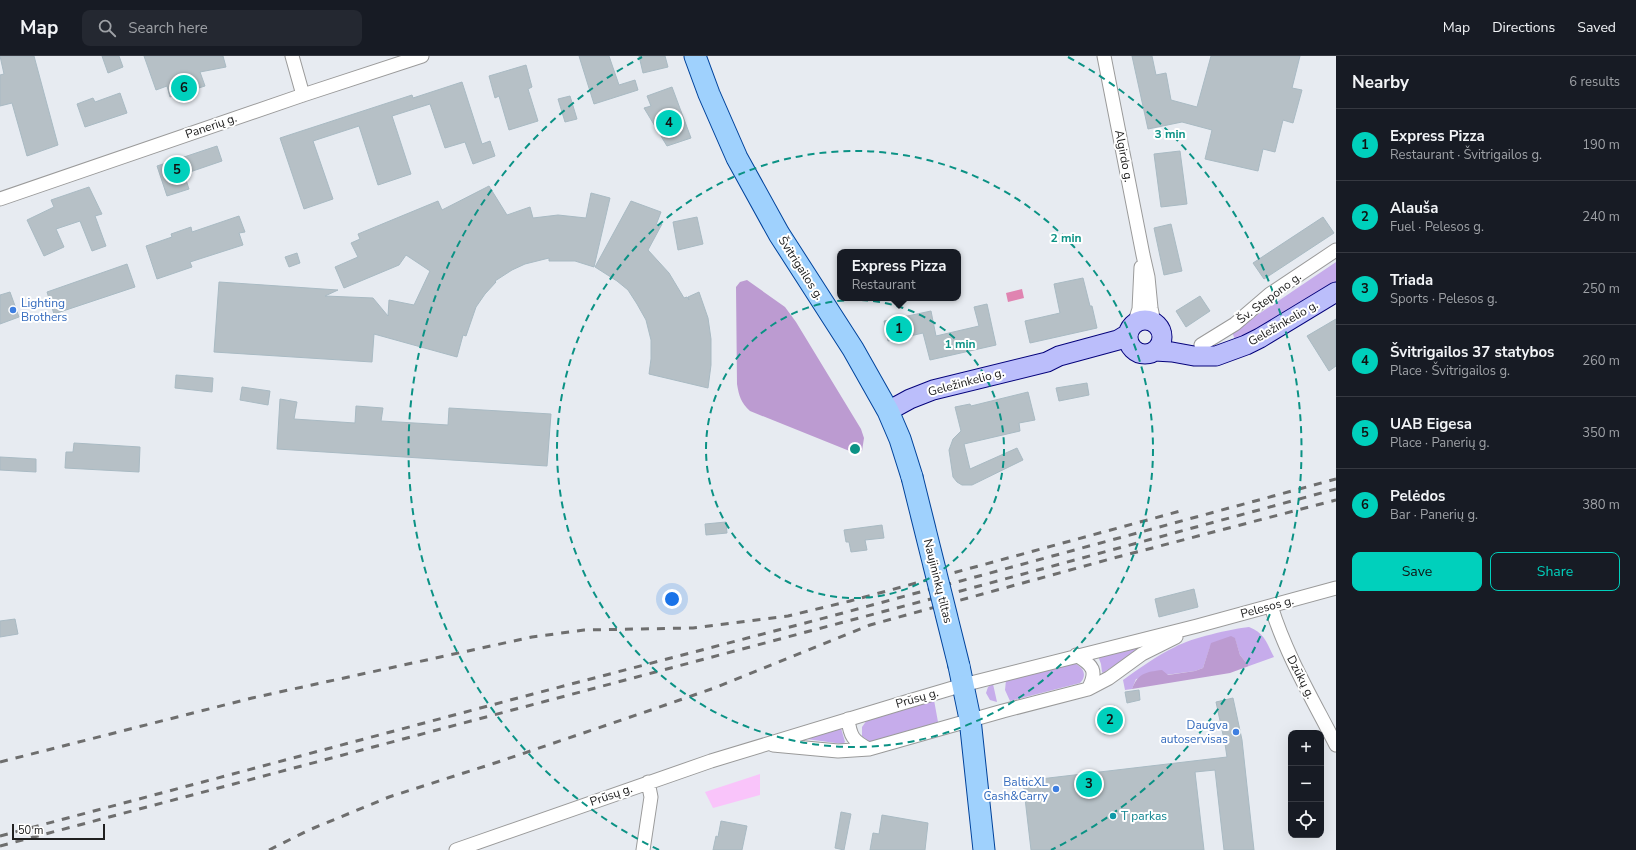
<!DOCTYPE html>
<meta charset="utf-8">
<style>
body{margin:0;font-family:"Nunito Sans",sans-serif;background:#242831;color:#f1f3f6}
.controls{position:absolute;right:12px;bottom:12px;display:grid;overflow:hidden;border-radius:8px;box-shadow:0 4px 16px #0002}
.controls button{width:36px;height:36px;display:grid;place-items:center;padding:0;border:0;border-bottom:1px solid #363941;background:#171b24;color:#f1f3f6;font:20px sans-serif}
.scale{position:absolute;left:12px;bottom:10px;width:93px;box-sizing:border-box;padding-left:4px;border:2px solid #202020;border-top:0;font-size:11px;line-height:14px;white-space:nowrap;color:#202020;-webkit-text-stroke:3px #fff;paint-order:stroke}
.you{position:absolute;left:672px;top:543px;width:14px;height:14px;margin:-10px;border:3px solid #fff;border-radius:50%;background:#1a73e8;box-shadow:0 0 0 6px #1a73e833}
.badge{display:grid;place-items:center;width:26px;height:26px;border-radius:50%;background:#00d0bc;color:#111;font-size:13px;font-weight:700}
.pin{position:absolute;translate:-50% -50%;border:2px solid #fff;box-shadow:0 1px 4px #0006}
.popup{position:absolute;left:837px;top:193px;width:124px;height:52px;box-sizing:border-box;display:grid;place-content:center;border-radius:8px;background:#171b24;filter:drop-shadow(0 1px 3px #0005);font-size:13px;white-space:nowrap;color:#9ea1a6}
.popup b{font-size:15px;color:#f1f3f6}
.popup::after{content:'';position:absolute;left:50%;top:100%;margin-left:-8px;border:8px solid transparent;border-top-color:#171b24}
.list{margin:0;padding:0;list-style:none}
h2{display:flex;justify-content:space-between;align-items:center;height:52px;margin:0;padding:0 16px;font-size:17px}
h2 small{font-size:13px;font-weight:400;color:#9ea1a6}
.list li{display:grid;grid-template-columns:26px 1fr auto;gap:12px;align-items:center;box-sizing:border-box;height:72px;padding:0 16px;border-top:1px solid #363941}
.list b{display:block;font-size:15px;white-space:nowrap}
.list p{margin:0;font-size:13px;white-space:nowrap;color:#9ea1a6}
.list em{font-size:13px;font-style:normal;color:#9ea1a6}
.actions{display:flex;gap:8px;padding:12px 16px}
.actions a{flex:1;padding:9px 0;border:1px solid #00d0bc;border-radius:8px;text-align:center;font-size:14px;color:#00d0bc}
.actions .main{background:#00d0bc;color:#111}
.icon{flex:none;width:22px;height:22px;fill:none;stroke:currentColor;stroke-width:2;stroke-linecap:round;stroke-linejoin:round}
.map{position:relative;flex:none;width:1336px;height:794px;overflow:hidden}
header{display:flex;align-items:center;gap:24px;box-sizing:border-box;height:56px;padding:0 20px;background:#171b24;border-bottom:1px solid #363941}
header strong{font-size:19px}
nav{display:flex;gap:22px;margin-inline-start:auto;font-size:14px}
.search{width:280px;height:36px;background:#242831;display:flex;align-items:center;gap:10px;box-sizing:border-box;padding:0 14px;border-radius:8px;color:#9ea1a6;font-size:15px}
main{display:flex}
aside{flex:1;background:#171b24}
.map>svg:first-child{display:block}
</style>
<header>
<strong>Map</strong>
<div class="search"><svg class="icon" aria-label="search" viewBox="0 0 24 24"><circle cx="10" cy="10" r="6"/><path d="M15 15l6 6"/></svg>Search here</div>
<nav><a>Map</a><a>Directions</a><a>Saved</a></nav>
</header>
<main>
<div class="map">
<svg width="1336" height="794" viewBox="0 0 1336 794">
<rect width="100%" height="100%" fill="#e7ebf1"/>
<path fill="#c6aceb" d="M1336,206V228L1236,286L1232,276Z
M1249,571C1265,577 1267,588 1274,601L1249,610L1240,599L1235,583L1210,591L1203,612L1195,615L1136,623L1132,633L1125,634L1123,624C1140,612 1156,600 1175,591C1191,582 1231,573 1249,571Z
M1145,589L1103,617L1102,616L1101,608L1098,600Z
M1073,607C1083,610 1088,619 1080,627L1010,645L1005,634L1006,624Z
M993,628L997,646L990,644L986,637L988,631Z
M934,644L938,666L872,686L868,685L862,680V671L867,664Z
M841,672L845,686L843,688L806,683Z"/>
<path fill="#bc9bd1" d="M747,224L785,251L796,266L861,373L864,382L862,395L857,398L750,355C741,347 739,340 737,328L736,231L740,226Z
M1231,580L1235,582L1240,599L1249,610L1230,617L1132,633C1138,617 1146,616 1162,614L1168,619L1195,615L1203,612L1211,587Z"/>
<path fill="#f9c4fa" d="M760,718V739L713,752L705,736Z"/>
<path fill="#e084b1" d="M1022,233L1024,242L1008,246L1006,237Z"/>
<path fill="#b6c0c6" stroke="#a9bac3" d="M0,0H34L58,89L27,100L12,47L0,50V19L4,18Z
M102,0H119L123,11L108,17Z
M144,0H223L226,11L200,16L205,30L170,41L167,30L156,34Z
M579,0H609L619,29L635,24L638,34L594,48Z
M639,0H665L668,11L643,17Z
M1132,0H1152L1156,19L1166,17L1171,44L1197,51L1211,0H1300L1292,32L1302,34L1293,67L1283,64L1275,96L1263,93L1258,115L1205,103L1212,74L1182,66L1148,73Z
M526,9L532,31L528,33L538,65L509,74L499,40L495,42L489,20Z
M462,26L482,88L490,85L495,100L473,108L465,86L445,92L430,48L392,60L411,118L378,129L359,70L313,85L333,143L304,153L280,82L412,39L413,42Z
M672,31L691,82L667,90L644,52L651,50L647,40Z
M120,37L127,57L85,71L77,48L93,42L95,46Z
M570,40L577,63L565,66L558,43Z
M217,90L222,105L184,118L189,133L167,140L157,110Z
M1180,95L1187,148L1161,151L1154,98Z
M489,130L507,159L530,151L533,162L558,159L586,162L591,137L610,142L594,211L575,205H549V202L525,208L512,214L495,225L496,226L485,238L476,251L466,280L463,279L457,301L374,278L372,306L214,296L219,226L338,234L325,240L373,242L388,260L389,244L414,249L430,215L406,199L399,209L344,232L335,211L358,201L351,187L360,183L358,178L438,145L442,154Z
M89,131L102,158L95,160L106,190L92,195L80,165L56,173L64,191L44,200L27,164L54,151L51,144Z
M631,145L661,156L656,169L662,168L648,194L669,217L684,242L687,241L689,244L688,241L699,236L708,262L711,283V309L708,332L649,318L651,303V284L646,264L637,248L628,234L617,225L595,211Z
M239,160L245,176L239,177L243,189L190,206L192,211L157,223L146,190L172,181L171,178L191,171L192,176Z
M697,161L703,188L678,194L673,166Z
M1323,161L1334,177L1264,223L1253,207Z
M1171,168L1182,215L1164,219L1154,172Z
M297,197L300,207L289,211L285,201Z
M127,208L135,231L54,258L47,236Z
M1083,222L1090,250H1092L1097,272L1030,287L1025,265L1060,257L1054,228Z
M10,236L19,261L0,268V239Z
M1200,240L1210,255L1186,271L1176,255Z
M987,248L996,289L930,304L923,277L888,285L884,265L931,255L936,280L979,270L974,251Z
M1336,263V310L1329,315L1307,280Z
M176,319L213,322L212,336L175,332Z
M1087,327L1089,339L1059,345L1056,332Z
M242,331L270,335L268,349L240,344Z
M1028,336L1035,364L1019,367L1020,375L964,388L970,413L1017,392L1023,404L972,429H962L957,426L953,421L949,394L953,383L961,375L955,351L970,348L971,350Z
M280,343L297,346L294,363L355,367L356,350L383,352L381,365L448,369L449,352L551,358L547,410L277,393Z
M74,387L140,391L139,416L65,412L66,396H73Z
M0,401L36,403V416L0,414Z
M726,466L727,477L706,479L705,468Z
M882,469L884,482L865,484L867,494L851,496L849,486H846L844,474Z
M1194,533L1198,551L1159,561L1155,543Z
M15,563L18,578L0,581V565Z
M1139,634L1140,644L1127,647L1125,636Z
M1233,642L1242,684L1254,794H1224L1215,714L1195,716L1204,794H1031L1023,725L1227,701L1225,688L1216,646Z
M1115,650L1120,674L1104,678L1099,653Z
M841,756L851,758L844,794L835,792Z
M882,759L928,767L925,794H870L873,777L879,778Z
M721,765L747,770L742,794H713L716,780L718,781Z"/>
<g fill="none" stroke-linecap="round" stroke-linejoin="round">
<defs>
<path id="street" d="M292,0L303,39
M1104,0L1143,199L1148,221L1151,252L1154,266
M0,143L303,39L422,0
M1134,268L1139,253L1141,211
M1201,289L1235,268L1270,238L1336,194
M1271,550C1286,599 1313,644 1336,689
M1076,599C1093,609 1098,615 1088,633
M848,663C850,680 853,685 869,693
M773,689L838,695L869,693L1003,655L1088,633L1109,622L1142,598L1176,581
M456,794L711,705L899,648L963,629L1197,570L1336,532
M643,794L651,741L648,726"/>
<path id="secondary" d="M1128 281a17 17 0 1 1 34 0a17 17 0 1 1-34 0Z
M1155,295L1172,296L1194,300H1216L1246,289L1260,282L1336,236
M888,355L910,343L933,334L1047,306L1059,300L1118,284L1128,278"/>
<path id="primary" d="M695,0L709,38L737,102L779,178L853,293L888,355L900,383L912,421
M959,610L970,663L984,794"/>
</defs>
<use href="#street" stroke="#9a9a9a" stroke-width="15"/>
<use href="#secondary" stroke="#05037b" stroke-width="21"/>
<use href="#primary" stroke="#00439c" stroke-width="23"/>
<use href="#street" stroke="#fff" stroke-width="13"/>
<use href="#secondary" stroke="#bbbefb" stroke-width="19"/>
<use href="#primary" stroke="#9fd1fd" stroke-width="21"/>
<path stroke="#6e6e6e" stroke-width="3" stroke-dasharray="8 8" stroke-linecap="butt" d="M0,706L252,642L532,581L584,574L693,572L788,560L850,545L1184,454
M0,780L533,638L828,561L1336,423
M0,790L957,536L1336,433
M269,794L309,774L389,741L498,706L651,654L717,631L870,569L1110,503L1336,444"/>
<defs>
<path id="primary-bridge" d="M912,421L959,610"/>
</defs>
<use href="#primary-bridge" stroke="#00439c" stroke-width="23" stroke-linecap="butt"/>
<use href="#primary-bridge" stroke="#9fd1fd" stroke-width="21"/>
</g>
<g fill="none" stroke="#0b9285" stroke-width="2" stroke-dasharray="7 5">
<circle cx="855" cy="393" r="149"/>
<circle cx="855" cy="393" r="298"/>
<path d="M659 794A446 446 0 0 1 642 1M1068 1A446 446 0 0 1 1051 794"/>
</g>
<g fill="#3f7fe0" stroke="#fff" stroke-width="1.5">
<circle cx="13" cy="254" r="4"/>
<circle cx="1236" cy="676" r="4"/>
<circle cx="1056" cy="733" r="4"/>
</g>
<circle fill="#0f9aa8" stroke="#fff" stroke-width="1.5" cx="1113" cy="760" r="4"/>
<g text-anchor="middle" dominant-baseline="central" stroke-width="4" stroke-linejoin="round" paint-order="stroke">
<g font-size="12" fill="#202020" stroke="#fff">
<text transform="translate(211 70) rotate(-19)">Panerių g.</text>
<text transform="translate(1124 100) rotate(79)">Algirdo g.</text>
<text transform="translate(801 212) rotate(57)">Švitrigailos g.</text>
<text transform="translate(1269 242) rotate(-37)">Šv. Stepono g.</text>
<text transform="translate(1283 267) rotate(-30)">Geležinkelio g.</text>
<text transform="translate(966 326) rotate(-15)">Geležinkelio g.</text>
<text transform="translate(938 525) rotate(76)">Naujininkų tiltas</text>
<text transform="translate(1267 551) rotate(-15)">Pelesos g.</text>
<text transform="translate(1301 621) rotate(63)">Dzūkų g.</text>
<text transform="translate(917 642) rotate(-16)">Prūsų g.</text>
<text transform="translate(611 739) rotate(-19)">Prūsų g.</text>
</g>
<g font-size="12" fill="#366cbe" stroke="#fff" text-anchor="end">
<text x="21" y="247" text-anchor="start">Lighting<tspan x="21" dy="14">Brothers</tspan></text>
<text x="1228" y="669">Daugva<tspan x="1228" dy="14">autoservisas</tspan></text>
<text x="1048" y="726">BalticXL<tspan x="1048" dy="14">Cash&amp;Carry</tspan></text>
</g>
<g font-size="12" fill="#0d838f" stroke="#fff" text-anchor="start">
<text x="1121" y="760">T parkas</text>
</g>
</g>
<circle cx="855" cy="393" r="6" fill="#0b9285" stroke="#fff" stroke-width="2"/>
<g font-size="12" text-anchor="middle" font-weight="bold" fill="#0b9285" stroke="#fff" stroke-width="4" stroke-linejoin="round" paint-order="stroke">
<text x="1170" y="82">3 min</text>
<text x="1066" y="186">2 min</text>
<text x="960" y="292">1 min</text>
</g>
</svg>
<div class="controls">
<button>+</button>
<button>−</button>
<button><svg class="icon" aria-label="locate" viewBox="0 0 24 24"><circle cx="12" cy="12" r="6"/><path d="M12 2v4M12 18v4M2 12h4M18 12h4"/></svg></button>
</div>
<div class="scale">50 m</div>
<div class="you"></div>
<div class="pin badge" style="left:899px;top:273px">1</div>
<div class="popup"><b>Express Pizza</b>Restaurant</div>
<div class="pin badge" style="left:1110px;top:664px">2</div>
<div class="pin badge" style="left:1089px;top:728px">3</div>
<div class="pin badge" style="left:669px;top:67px">4</div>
<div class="pin badge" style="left:177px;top:114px">5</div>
<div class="pin badge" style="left:184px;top:32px">6</div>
</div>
<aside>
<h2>Nearby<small>6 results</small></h2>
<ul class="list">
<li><span class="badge">1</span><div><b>Express Pizza</b><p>Restaurant · Švitrigailos g.</p></div><em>190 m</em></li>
<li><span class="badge">2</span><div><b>Alauša</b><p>Fuel · Pelesos g.</p></div><em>240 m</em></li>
<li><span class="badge">3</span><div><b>Triada</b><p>Sports · Pelesos g.</p></div><em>250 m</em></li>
<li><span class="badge">4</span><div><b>Švitrigailos 37 statybos</b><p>Place · Švitrigailos g.</p></div><em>260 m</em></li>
<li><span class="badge">5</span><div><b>UAB Eigesa</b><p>Place · Panerių g.</p></div><em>350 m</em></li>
<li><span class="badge">6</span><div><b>Pelėdos</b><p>Bar · Panerių g.</p></div><em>380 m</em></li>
</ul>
<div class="actions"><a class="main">Save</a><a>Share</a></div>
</aside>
</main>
